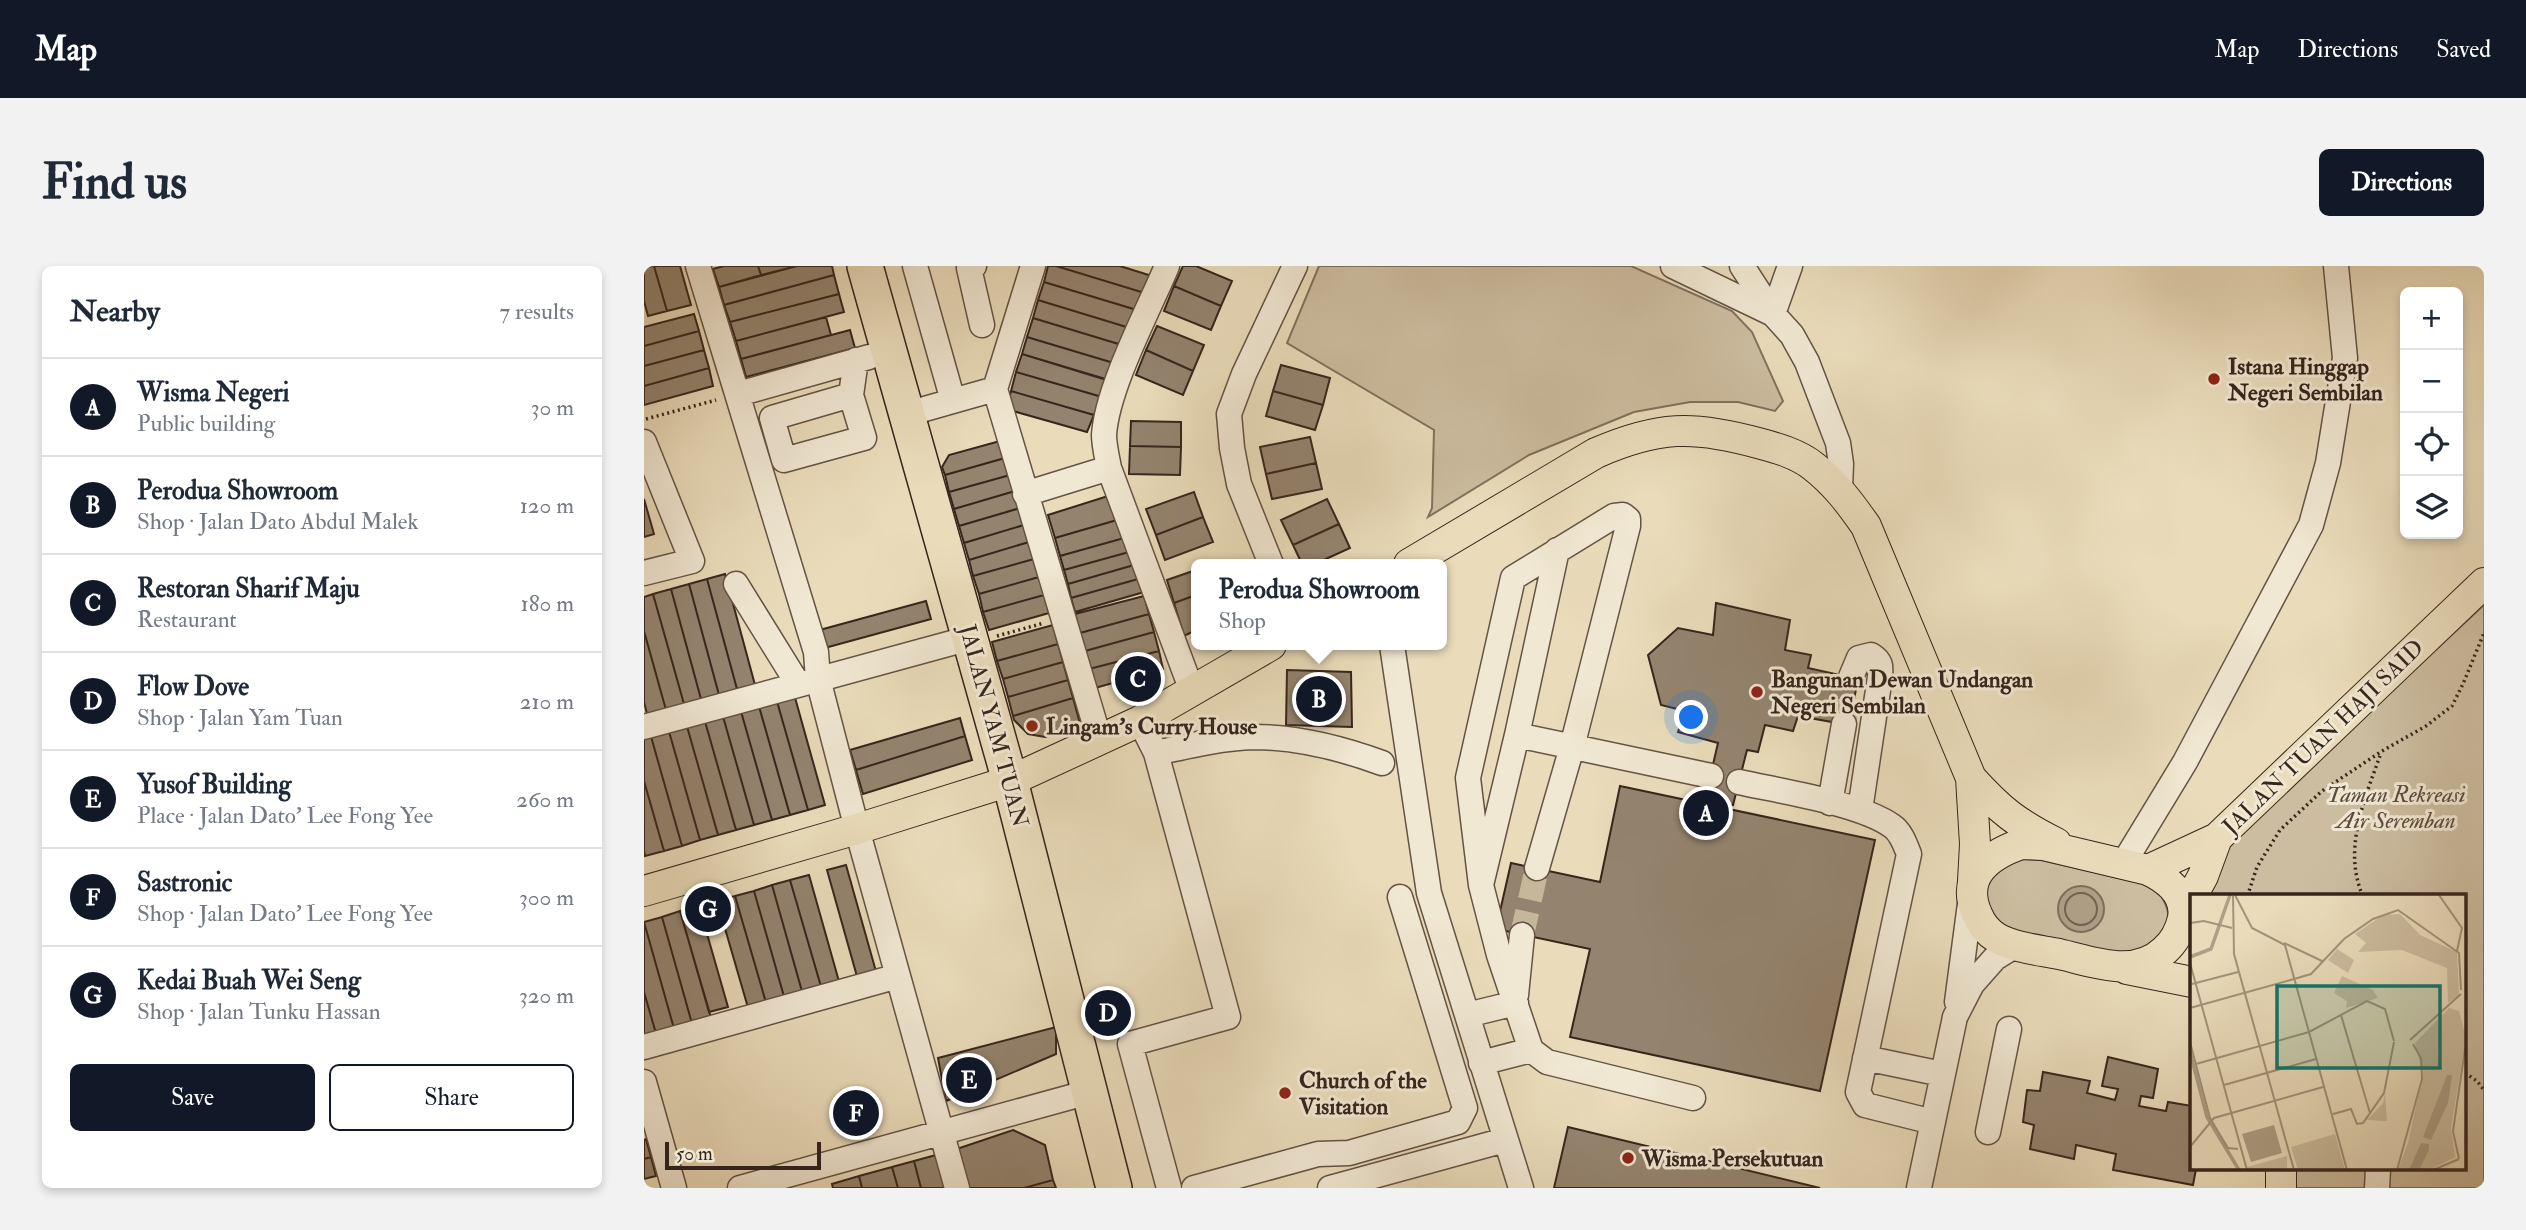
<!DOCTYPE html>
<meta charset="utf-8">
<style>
body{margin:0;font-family:"IM FELL Double Pica",serif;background:#f2f2f3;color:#1f2937}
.controls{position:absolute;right:21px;top:21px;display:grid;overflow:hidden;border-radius:10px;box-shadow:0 4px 10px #0003}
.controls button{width:63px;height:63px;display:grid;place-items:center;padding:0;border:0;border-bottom:2px solid #e0e1e3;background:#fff;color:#1f2937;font:35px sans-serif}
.scale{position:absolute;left:21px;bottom:18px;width:156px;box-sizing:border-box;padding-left:7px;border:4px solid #37251c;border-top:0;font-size:19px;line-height:24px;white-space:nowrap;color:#37251c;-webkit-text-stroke:5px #f1e8d3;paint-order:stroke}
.you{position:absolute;left:1048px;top:452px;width:24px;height:24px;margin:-18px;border:5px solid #fff;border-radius:50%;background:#1a73e8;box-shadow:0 0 0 10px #1a73e833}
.badge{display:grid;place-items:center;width:46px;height:46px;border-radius:50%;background:#111827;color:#fff;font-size:23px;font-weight:700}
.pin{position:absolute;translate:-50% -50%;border:4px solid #fff;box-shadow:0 2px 7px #0006}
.popup{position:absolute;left:547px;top:293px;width:256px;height:91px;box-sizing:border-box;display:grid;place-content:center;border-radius:10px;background:#fff;filter:drop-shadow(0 2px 5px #0005);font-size:23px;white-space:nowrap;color:#747a83}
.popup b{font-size:26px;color:#1f2937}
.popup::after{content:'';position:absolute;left:50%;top:100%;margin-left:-14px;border:14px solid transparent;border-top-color:#fff}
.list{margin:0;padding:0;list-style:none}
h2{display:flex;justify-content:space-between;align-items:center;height:91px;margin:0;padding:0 28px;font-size:30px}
h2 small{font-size:23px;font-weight:400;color:#747a83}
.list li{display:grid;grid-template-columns:46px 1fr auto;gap:21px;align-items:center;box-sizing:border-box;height:98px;padding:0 28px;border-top:2px solid #e0e1e3}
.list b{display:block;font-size:26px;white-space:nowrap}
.list p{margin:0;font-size:23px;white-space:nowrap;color:#747a83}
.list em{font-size:23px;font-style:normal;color:#747a83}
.actions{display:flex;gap:14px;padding:21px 28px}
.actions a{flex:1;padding:16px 0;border:2px solid #111827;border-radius:10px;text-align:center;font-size:24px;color:#111827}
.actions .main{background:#111827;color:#fff}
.icon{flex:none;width:38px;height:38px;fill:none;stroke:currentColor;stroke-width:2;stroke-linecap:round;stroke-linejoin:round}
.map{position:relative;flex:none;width:1840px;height:922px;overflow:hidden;border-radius:10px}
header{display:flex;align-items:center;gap:42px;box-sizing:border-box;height:98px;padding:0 35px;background:#111827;color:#fff}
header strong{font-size:33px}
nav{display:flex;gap:38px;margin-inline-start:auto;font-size:24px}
.intro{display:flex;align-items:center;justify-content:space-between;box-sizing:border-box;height:168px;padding:0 42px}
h1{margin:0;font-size:49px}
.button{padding:18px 32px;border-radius:10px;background:#111827;color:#fff;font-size:24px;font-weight:700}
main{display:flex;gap:42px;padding:0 42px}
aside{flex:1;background:#fff;border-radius:10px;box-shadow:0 4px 10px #0003}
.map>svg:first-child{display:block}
</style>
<header>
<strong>Map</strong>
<nav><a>Map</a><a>Directions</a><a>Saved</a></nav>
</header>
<div class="intro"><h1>Find us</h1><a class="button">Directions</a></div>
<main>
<aside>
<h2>Nearby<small>7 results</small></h2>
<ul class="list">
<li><span class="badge">A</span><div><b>Wisma Negeri</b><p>Public building</p></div><em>30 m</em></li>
<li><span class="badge">B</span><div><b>Perodua Showroom</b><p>Shop · Jalan Dato Abdul Malek</p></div><em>120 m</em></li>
<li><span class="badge">C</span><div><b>Restoran Sharif Maju</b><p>Restaurant</p></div><em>180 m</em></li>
<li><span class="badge">D</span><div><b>Flow Dove</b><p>Shop · Jalan Yam Tuan</p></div><em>210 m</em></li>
<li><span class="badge">E</span><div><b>Yusof Building</b><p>Place · Jalan Dato' Lee Fong Yee</p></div><em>260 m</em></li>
<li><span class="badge">F</span><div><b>Sastronic</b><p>Shop · Jalan Dato' Lee Fong Yee</p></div><em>300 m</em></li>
<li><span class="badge">G</span><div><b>Kedai Buah Wei Seng</b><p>Shop · Jalan Tunku Hassan</p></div><em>320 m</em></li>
</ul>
<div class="actions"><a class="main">Save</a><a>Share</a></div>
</aside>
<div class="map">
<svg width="1840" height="922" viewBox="0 0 1840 922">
<rect width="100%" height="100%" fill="#eadcbb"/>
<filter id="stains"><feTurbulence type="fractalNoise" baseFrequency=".00286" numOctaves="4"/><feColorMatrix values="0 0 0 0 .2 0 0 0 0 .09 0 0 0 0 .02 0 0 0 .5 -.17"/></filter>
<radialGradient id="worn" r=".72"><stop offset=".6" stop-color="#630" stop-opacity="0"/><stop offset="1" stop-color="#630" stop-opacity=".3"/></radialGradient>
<path fill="#ccbda0" stroke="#82715e" stroke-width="2" d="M675,0H987L1088,45L1108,66L1139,135L1131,145L1094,136H1046L990,146L885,189L784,251L788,242L790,164L643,77Z
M1840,339V922H1646L1645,903H1821V630H1562L1581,580Z
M1376,593L1397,594L1510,620C1540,657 1518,668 1488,691L1359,664L1342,644V618L1350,606Z"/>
<path fill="#ad9e85" stroke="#7e6e5b" stroke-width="2" d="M1414 643a23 23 0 1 1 46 0a23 23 0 1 1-46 0Z"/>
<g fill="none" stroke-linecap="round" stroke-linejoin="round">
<path stroke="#726250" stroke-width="2" d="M1421 643a16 16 0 1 1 32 0a16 16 0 1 1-32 0Z"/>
</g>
<path fill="#94846f" stroke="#37251c" stroke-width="2" d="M10,0H36L47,39L23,45Z
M10,0L23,45L4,50L0,35V1Z
M80,0H114L117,9L75,21L69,3Z
M114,0H153L117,9Z
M153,0H188L190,9L80,39L75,21Z
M404,0H412L504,28L496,45L400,16Z
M412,0H476L511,11L504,28Z
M539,0H552L588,15L577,40L530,20Z
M190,9L195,28L86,56L80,39Z
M400,16L496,45L489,63L394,34Z
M530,20L577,40L567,64L520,45Z
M195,28L200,46L92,75L86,56Z
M394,34L489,63L481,80L389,52Z
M50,48L55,65L0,80V61Z
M182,51L187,69L97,93L92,75Z
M389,52L481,80L473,98L383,71Z
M513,60L560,79L549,105L502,84Z
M206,64L211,82L102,111L97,93Z
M55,65L60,84L0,100V80Z
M383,71L473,98L468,115L378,88Z
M60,84L65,102L0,120V100Z
M502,84L549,105L539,129L492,109Z
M378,88L466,115L458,131L372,106Z
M637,99L686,112L679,139L629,125Z
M65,102L69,120L0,139V120Z
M372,106L458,131L450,149L367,125Z
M367,125L450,149L443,166L362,143Z
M629,125L679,139L671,164L622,150Z
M487,155L537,156V181L486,180Z
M666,171L672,197L622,208L616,181Z
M356,175L361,192L301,209L298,201L305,189Z
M486,180L537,181L536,209L485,208Z
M361,192L366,209L305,226L301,209Z
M672,197L678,223L628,233L622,208Z
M366,209L371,225L310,243L305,226Z
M371,225L376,242L315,260L310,243Z
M550,226L559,251L512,269L502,243Z
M464,230L473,254L411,272L404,249Z
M0,233L10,268L0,271Z
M683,233L695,258L649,279L637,254Z
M376,242L380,259L320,277L315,260Z
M559,251L569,276L521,294L512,269Z
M473,254L480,272L416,290L411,272Z
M695,258L706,282L671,298H658L649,279Z
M380,259L385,276L325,294L320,277Z
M480,272L485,286L420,304L416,290Z
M385,276L390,293L329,310L325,294Z
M485,286L490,299L424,318L420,304Z
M390,293L395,311L335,328L329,310Z
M490,299L494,313L427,332L424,318Z
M552,304V329L530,337L523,314Z
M81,308L111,419L93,423L63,313Z
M395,311L400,329L339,346L335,328Z
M63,313L93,423L75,429L45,318Z
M494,313L500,326L431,346L427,332Z
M45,318L75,429L57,433L27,323Z
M27,323L57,433L40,438L9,328Z
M9,328L40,438L22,444L0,365V331Z
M400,329L405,347L345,364L339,346Z
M552,329V364L540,370L530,337Z
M500,330L505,348L436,367L431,348Z
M282,335L287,353L177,383L172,365Z
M1072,337L1146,354L1141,384L1167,389L1164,402L1214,413L1205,459L1154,450L1149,465L1121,459L1114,486L1103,484L1089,539L1061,533L1074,477L1034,466L1041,445L1017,439L1004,389L1034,362L1069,369Z
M505,348L510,366L441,385L436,367Z
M409,359L414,378L353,395L348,376Z
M0,365L22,444L3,448L0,436Z
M510,366L515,385L445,403L441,385Z
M414,378L419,396L359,413L353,395Z
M515,385L519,403L451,422L445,403Z
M419,396L424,414L364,431L359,413Z
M643,404L707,406L708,461L642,459Z
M424,414L429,432L369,450L364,431Z
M150,428L181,539L164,544L132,432Z
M132,432L164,544L146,549L114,437Z
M429,432L437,461L401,471L384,468L370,454L369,450Z
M114,437L146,549L128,554L96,442Z
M96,442L128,554L110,559L78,447Z
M78,447L110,559L92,564L60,452Z
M60,452L92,564L74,569L42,457Z
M316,452L321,470L212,504L206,484Z
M42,457L74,569L56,574L24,462Z
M24,462L56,574L38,580L6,467Z
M6,467L38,580L20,585L0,515V469Z
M321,470L328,494L219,528L212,504Z
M0,515L20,585L1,590L0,585Z
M976,520L1231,574L1176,825L926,771L946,683L852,663L867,597L956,616Z
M202,599L233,709L214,714L183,604Z
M165,609L196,719L178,724L146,614Z
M146,614L178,724L159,729L128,619Z
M128,619L159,729L141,734L110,625Z
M110,625L141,734L123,740L91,630Z
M91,630L123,740L105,745L73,635Z
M55,640L84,741L65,746L36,645Z
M36,645L68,755L49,761L18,651Z
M18,651L49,761L31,766L0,656Z
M0,656L31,766L13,771L0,726Z
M0,726L13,771L0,775Z
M412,761V788L302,835L294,792Z
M1464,791L1514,803L1509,832L1497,830L1495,840L1522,845L1524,836L1548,840V903H1552L1549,919L1469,904L1472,888L1432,879L1430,893L1386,883L1390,859L1379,856L1383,824L1396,825L1399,806L1446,815L1443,827L1471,834L1474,823L1458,820Z
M924,861L1176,922H910Z
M369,864L401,879L409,914L380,922H317L307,885Z
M2,873L7,891L0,893V874Z
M292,889L301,922H277L270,895Z
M7,891L12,910L0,913V893Z
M270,895L277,922H254L248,901Z
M248,901L254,922H218L215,910Z
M215,910L218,922H189L188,918Z
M409,914L412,922H380Z"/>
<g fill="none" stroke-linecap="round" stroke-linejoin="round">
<path stroke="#c6b79b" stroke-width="24" stroke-dasharray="24 12" stroke-linecap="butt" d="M1200,458L1207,411
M878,669L893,602"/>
<defs>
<path id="minor" d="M54,0L172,386L174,413L213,563L313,922
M271,0L309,135
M330,0L325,2L338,59
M1029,0L1129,48
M1098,0L1129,48L1148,69L1163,96L1194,177L1197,198L1196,223
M1129,48L1146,0
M351,123L456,475
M94,128L225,91
M207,129L128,152L140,194L220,172L207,129L212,94
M263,148L351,123L389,0
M0,176L48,295L0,307
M465,202C463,191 460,179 460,169C463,122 504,45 523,0
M381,228L465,202L548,425
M913,284L873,469L837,619L855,689L887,784L903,796L1049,832
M627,298L595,218L588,182L585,148L600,108L651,0
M92,318L154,418
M748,379L785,627L877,922
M1207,411L1215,392L1227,389C1237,395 1237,400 1236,411L1216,544
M496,455L512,487C544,480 577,472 610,471C653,471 697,482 738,497
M0,461L326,372
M873,469L1067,510
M512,487L584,751L486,778L525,922
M1095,516C1135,525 1216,537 1248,560C1257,566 1261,578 1265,588L1214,826L1221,839L1289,856
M1186,537L1200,458
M1479,598L1541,496L1667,259L1684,197L1701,92L1692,0
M837,619L824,512L869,312L970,250L979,249L984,253V260L928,481L893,602
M872,729L878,669
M1313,736L1327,630
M823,749L872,737
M0,781L254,710
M1221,792L1298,808
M837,797L887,784
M0,816L30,922
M1344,866L1365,763
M96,922L445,826
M550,922L674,888L705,887L814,856L821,842L756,631
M686,922L861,874
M1275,922L1311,751L1328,718L1351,692L1372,679
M1733,922L1734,903"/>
<path id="major" d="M765,298L952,187C1014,160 1049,159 1114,177C1133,182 1154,188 1169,200C1191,217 1206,237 1222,260L1327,512L1331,578L1329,615
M1327,512C1356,544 1372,557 1412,577
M1377,578L1399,579L1504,604C1523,613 1543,628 1539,652C1536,665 1530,676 1521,684C1491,713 1450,696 1415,688C1395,684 1371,682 1353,672C1343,666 1337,658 1333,648C1316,610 1345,589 1377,578Z
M1504,604L1573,572L1840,317
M0,625L213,563L366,515L496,455L627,379
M1548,630L1559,610L1573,572
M1483,703L1548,716
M1637,903V922"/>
<path id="highway" d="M221,0L366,515L470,922"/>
</defs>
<use href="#minor" stroke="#645344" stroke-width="27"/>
<use href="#major" stroke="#37251c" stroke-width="32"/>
<use href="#highway" stroke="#37251c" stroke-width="38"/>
<path stroke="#37251c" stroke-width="3.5" stroke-dasharray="2 3.5" stroke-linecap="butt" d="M2,153L72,134
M353,370L400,357
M1606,630L1605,625L1613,601L1636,564L1678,525L1738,485L1782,460L1808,440L1819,418L1840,367
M1719,630C1698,584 1721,532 1737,487
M1821,807L1833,815L1840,824"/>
<use href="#minor" stroke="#f1e8d3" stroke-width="24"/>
<use href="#major" stroke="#eadcbb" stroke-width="30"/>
<use href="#highway" stroke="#eadcbb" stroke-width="35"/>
</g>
<g fill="#8f2418" stroke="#f1e8d3" stroke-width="2.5">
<circle cx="1570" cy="113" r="7"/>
<circle cx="1113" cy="426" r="7"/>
<circle cx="388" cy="460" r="7"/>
<circle cx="641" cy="827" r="7"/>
<circle cx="984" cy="892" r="7"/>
</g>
<g text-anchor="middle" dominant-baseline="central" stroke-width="6" stroke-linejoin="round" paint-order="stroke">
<g font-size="23" font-weight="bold" fill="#37251c" stroke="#f1e8d3" text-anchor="start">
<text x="1584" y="100">Istana Hinggap<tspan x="1584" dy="26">Negeri Sembilan</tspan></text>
<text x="1127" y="413">Bangunan Dewan Undangan<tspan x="1127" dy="26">Negeri Sembilan</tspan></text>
<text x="402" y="460">Lingam's Curry House</text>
<text x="655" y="814">Church of the<tspan x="655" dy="26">Visitation</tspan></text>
<text x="998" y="892">Wisma Persekutuan</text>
</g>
<g font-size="23" fill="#37251c" stroke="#f1e8d3">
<text transform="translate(350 460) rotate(75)">JALAN YAM TUAN</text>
<text transform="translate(1679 471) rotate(-44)">JALAN TUAN HAJI SAID</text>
</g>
<g font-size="23" font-style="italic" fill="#5c4b3d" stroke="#f1e8d3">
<text x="1752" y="528">Taman Rekreasi<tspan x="1752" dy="26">Air Seremban</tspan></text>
</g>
</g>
<g transform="translate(1546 628)">
<rect width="276" height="276" fill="#eadcbb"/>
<path d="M210,20L230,41L267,58L269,101L258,109L257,74L212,56L168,58L176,49L165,40L193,21ZM147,55L164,66L158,79L138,66ZM152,82L183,96L188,104L156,114L157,107L144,99ZM259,114L269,117L276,143L261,234L265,263L239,276H208L218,249L233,180L225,149ZM195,199L197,227L177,226L193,209ZM145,240L155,276H108L101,253ZM97,262V275L58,276L57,273Z" fill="#ccbda0"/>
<path d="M257,181H262L258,209L241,246L233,243ZM84,231L92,259L61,268L52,240ZM231,249L239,250V256L229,276H219Z" fill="#ad9e85"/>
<path fill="none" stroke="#ad9e85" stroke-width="3.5" d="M0,63L21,55L40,1M0,158L17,223L49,276"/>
<path fill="none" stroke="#a2937b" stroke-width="2" d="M45,1L62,34L95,51L157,276M249,1L272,34L267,57M43,2L44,60L104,276M0,29L14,27L42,34M94,49L132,67M0,69L57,276M104,85L121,80L154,45L183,25L208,16L269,59L271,96M2,90L48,78M0,114L104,85M151,121L180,219M220,146L271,100M0,148L20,224L38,254L48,255M6,170L119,138L177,107L195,115L204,147M34,191L126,165M143,220L161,215L167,230L173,229L194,199L204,148M0,253L24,224L133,193M269,265L263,237L276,148M207,276L232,185L231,164L223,150M243,276L269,265"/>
<path fill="#0f766e" fill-opacity="0.15" stroke="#0f766e" stroke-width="3.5" d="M87,92H250V174H87Z"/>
<rect width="276" height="276" fill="none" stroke="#37251c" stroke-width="3.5"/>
</g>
<rect width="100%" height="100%" filter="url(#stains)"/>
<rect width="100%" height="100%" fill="url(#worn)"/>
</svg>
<div class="controls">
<button>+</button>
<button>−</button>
<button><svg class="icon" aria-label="locate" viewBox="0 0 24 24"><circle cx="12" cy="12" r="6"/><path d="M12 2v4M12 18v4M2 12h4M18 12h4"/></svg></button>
<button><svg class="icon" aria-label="layers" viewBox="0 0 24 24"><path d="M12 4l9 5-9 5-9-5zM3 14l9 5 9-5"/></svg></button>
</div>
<div class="scale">50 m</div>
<div class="you"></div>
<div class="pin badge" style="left:1062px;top:547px">A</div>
<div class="pin badge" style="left:675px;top:433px">B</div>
<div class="popup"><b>Perodua Showroom</b>Shop</div>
<div class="pin badge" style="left:494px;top:413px">C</div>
<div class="pin badge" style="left:464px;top:747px">D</div>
<div class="pin badge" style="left:325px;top:814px">E</div>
<div class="pin badge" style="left:212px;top:847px">F</div>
<div class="pin badge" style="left:64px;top:643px">G</div>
</div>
</main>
